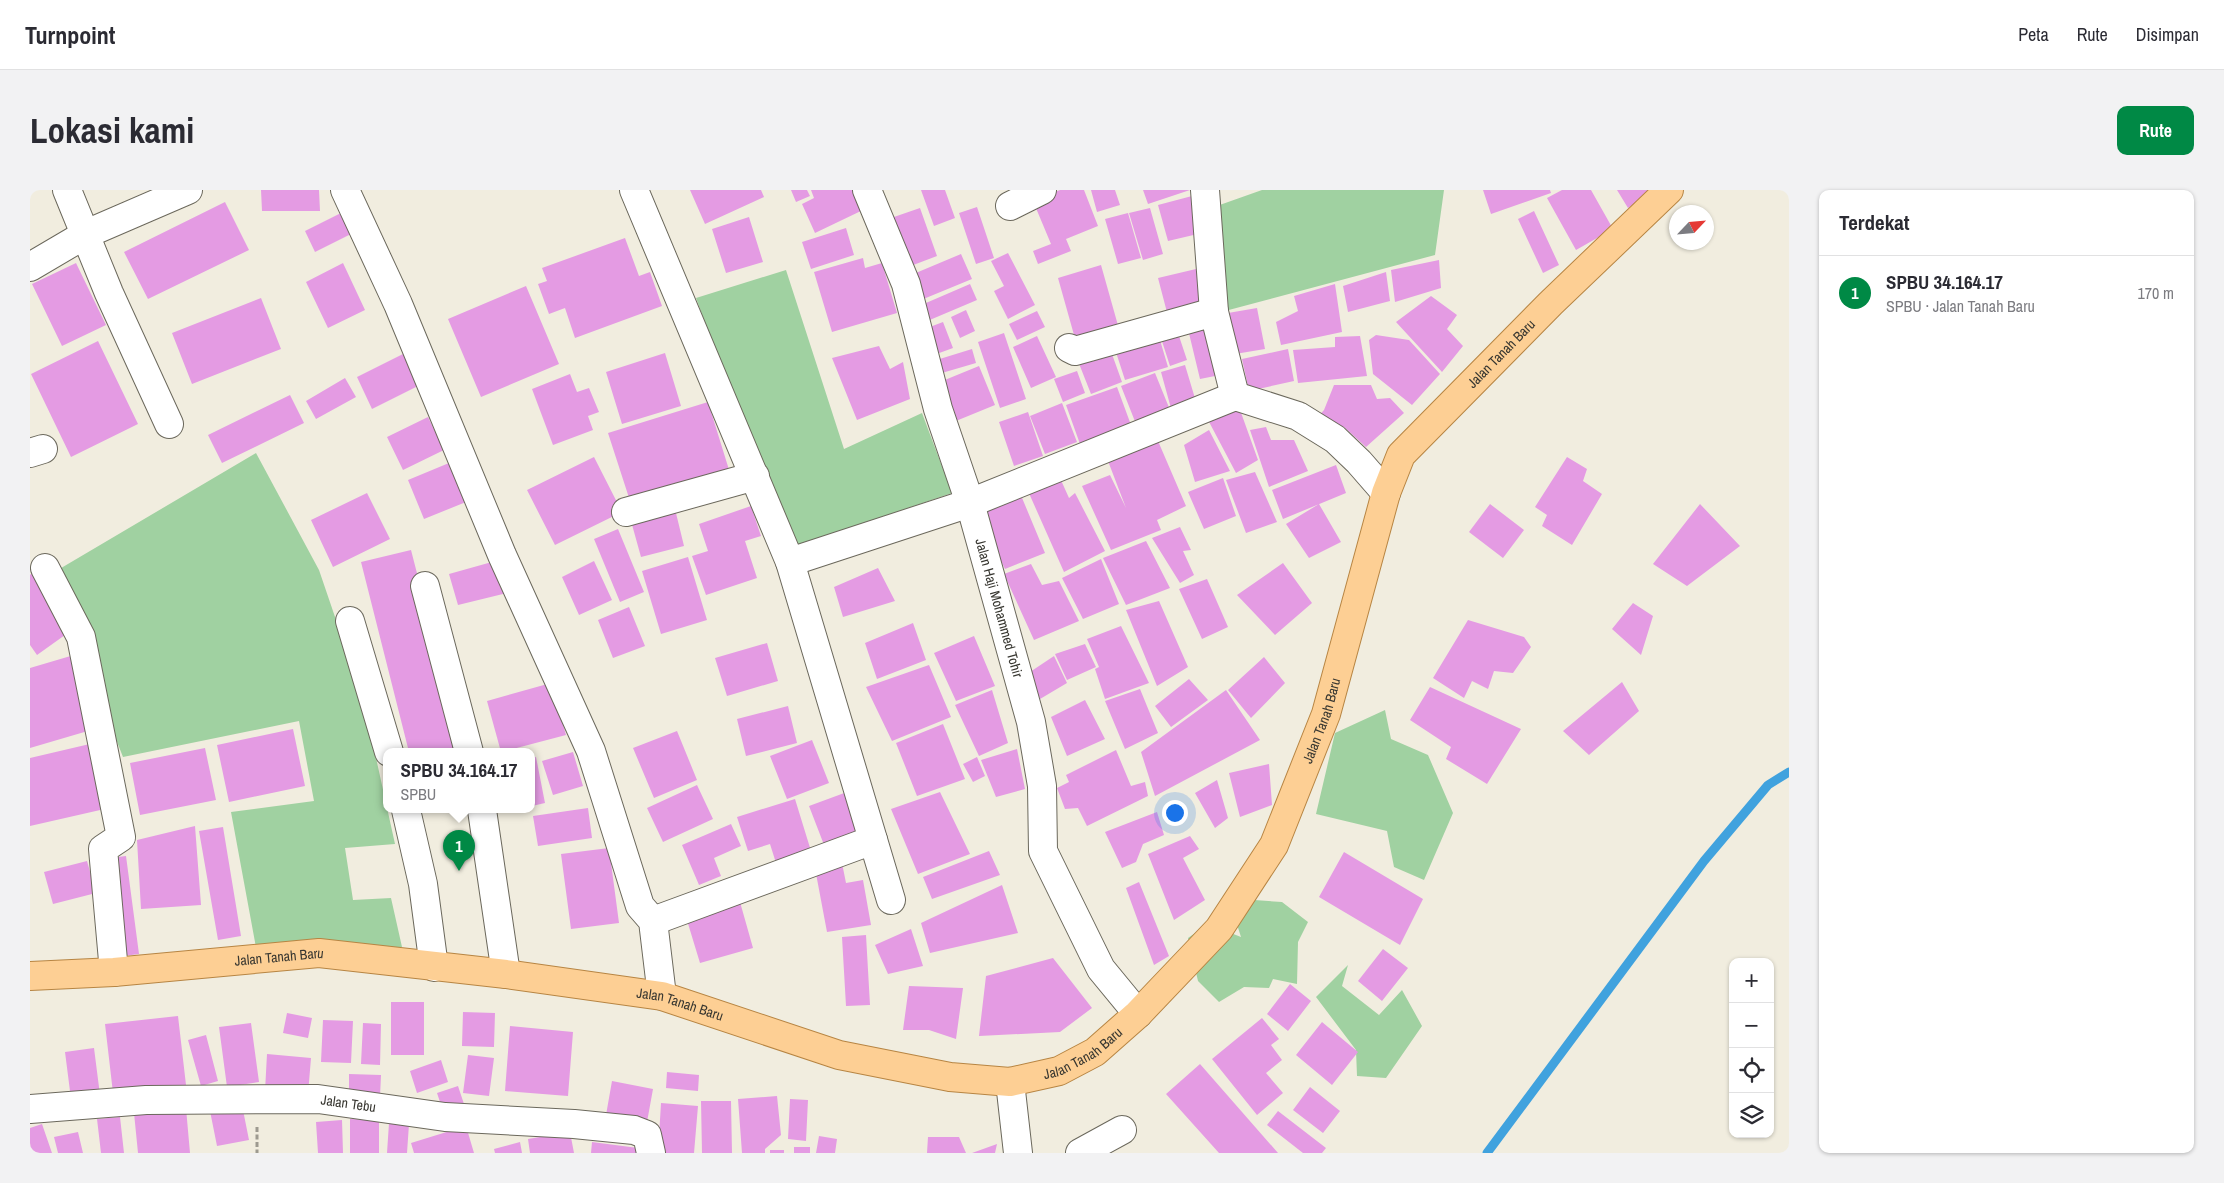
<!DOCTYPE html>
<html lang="id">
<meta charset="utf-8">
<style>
body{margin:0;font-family:"Archivo Narrow",sans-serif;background:#f2f2f3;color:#2b2b33}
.controls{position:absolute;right:15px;bottom:15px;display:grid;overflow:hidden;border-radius:10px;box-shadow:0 1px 4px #0004}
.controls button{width:45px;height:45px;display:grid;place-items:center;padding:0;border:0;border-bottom:1px solid #e1e1e2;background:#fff;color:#2b2b33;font:25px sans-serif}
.compass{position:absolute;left:1639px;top:15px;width:45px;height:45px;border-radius:50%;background:#fff;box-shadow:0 1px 4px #0004;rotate:64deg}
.you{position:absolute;left:1144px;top:622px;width:18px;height:18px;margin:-12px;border:4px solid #fff;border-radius:50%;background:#1a73e8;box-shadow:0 0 0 8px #1a73e833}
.badge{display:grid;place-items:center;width:32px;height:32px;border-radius:50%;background:#008945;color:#fff;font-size:16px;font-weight:700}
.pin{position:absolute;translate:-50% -41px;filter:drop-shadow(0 1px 2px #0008)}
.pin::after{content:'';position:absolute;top:26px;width:18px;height:15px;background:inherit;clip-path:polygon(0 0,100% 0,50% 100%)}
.popup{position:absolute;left:353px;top:558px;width:152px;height:65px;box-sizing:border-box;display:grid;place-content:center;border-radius:10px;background:#fff;filter:drop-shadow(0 1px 4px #0005);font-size:16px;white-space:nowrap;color:#7c7c81}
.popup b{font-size:19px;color:#2b2b33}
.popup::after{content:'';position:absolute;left:50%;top:100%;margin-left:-10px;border:10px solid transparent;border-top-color:#fff}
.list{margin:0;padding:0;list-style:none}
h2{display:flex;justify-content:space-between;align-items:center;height:65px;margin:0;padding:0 20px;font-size:21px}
h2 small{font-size:16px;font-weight:400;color:#7c7c81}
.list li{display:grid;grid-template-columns:32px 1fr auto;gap:15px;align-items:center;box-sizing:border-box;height:75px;padding:0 20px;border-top:1px solid #e1e1e2}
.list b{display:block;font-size:19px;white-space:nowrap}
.list p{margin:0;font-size:16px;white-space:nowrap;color:#7c7c81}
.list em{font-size:16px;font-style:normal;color:#7c7c81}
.icon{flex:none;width:28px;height:28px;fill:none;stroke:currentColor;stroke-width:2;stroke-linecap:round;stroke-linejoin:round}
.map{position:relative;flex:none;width:1759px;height:963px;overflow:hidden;border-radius:10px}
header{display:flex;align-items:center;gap:30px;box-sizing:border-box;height:70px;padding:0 25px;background:#fff;border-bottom:1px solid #e1e1e2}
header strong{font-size:24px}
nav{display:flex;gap:28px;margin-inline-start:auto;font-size:18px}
.intro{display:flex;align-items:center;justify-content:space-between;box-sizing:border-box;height:120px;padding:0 30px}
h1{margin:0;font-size:35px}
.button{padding:12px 22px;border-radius:10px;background:#008945;color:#fff;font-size:18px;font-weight:700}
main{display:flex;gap:30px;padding:0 30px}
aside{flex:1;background:#fff;border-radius:10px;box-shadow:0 1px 4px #0004}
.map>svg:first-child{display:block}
</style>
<header>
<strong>Turnpoint</strong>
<nav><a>Peta</a><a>Rute</a><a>Disimpan</a></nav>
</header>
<div class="intro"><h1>Lokasi kami</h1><a class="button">Rute</a></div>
<main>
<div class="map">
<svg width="1759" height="963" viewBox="0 0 1759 963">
<rect width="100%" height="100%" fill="#f1eddf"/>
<path fill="#a0d1a1" d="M1232,0H1414L1405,65L1195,121L1184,17Z
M756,80L814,259L892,223L922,303L758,359L666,108Z
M226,263L289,380L333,509L365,654L315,658L323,710L361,708L372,757L227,763L201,622L284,611L269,531L93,567L21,384Z
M1355,520L1361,549L1398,565L1423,623L1394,690L1364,677L1357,641L1286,624L1305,543Z
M1210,709L1252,712L1278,732L1268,752L1267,794L1243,789L1239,798L1214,797L1189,812L1168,791L1158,748L1178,734L1211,747L1202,719Z
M1318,775L1312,796L1349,825L1372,800L1392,836L1356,888L1327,886L1326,860L1286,807Z"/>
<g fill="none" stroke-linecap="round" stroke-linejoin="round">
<path stroke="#40a2de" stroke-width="9" d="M1457,963L1674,671L1738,595L1759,582"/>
</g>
<path fill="#e49be3" d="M231,0H289L290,21H232Z
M660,0H731L734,7L675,34Z
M761,0H777L780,6L766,12Z
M781,0H823L833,20L785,43L772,14L784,8Z
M891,0H915L925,28L904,36Z
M1030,0H1054L1068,36L1036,49L1041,61L1008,74L1003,61L1021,54L1003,11Z
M1061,0H1085L1090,15L1067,22Z
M1113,0H1160L1118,14Z
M1453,0H1520L1521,3L1461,24Z
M1532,0H1561L1583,39L1546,60L1517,8Z
M1587,0H1626L1598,18Z
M1162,6L1172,43L1138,51L1128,15Z
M195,12L219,60L118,109L94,62Z
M947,17L964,68L946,74L929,23Z
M890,18L907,66L878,77L861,28Z
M1120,18L1133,64L1113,70L1099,23Z
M1504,21L1529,75L1513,83L1488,29Z
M311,23L321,44L285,62L275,41Z
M1098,23L1111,68L1088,74L1075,29Z
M719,27L733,72L696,83L682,39Z
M816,38L824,65L781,79L772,52Z
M595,48L609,86L620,82L632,116L545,148L535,118L519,124L508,94L517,91L512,78Z
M978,63L1005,115L978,129L964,101L974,96L961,71Z
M931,64L942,89L891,110L881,85Z
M833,68L835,78L852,73L867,123L802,142L784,82Z
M1409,70L1411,98L1365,112L1361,80Z
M46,73L76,135L32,156L2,94Z
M313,73L335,120L298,138L276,92Z
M1071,75L1089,139L1046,152L1028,88Z
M1166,79L1176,121L1139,130L1128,88Z
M1356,82L1360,111L1318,122L1313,96Z
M940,94L947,110L895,132L889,116Z
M1305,94L1312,142L1251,155L1246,132L1268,121L1264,106Z
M496,96L529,174L451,207L418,129Z
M1401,106L1427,125L1417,139L1433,156L1412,182L1366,132Z
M231,108L251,159L162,194L142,143Z
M1227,118L1235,159L1205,164L1198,123Z
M936,120L945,141L930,148L921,127Z
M1007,121L1015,137L987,150L979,134Z
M1177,130L1190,185L1170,189L1157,135Z
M913,132L923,158L901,166L892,140Z
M1146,137L1157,170L1140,176L1129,142Z
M1127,140L1138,177L1095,190L1083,153Z
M974,143L996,209L970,218L948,152Z
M1346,145L1379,150L1410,184L1382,215L1343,184L1339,150Z
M1007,146L1026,187L1001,198L983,157Z
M1330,146L1337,186L1268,193L1263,160L1305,157V147Z
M68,151L108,234L41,267L1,184Z
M1078,153L1092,192L1061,204L1046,166Z
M849,156L860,179L873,172L880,209L827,230L802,168Z
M942,159L946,173L905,185L900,172Z
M1258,159L1264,191L1219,201L1212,169Z
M635,163L651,216L592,234L576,182Z
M373,164L388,196L342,219L327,187Z
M1155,175L1167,215L1142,222L1131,182Z
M949,176L965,215L921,233L905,194Z
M1047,181L1055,203L1033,212L1024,189Z
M1125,183L1140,220L1106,234L1091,196Z
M540,184L547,202L559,198L569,222L558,226L563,240L523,255L502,199Z
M315,188L326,207L286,229L276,211Z
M1304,195H1341L1347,209L1360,208L1374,223L1336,257L1314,237L1310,246L1285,230L1294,220Z
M1087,197L1101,235L1050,254L1036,215Z
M260,205L274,233L192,273L178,245Z
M678,212L700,283L601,314L578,243Z
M1032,213L1047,252L1015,264L1000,226Z
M1209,217L1228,270L1206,283L1177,228Z
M998,222L1013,266L984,276L969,232Z
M398,227L414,260L373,280L357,247Z
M1236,237L1241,250H1264L1278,281L1239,297L1220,240Z
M1179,240L1200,281L1165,292L1154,255Z
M1128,251L1156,316L1127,330L1131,340L1081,360L1052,296L1080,285L1096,318L1078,271Z
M564,267L592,322L525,355L497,300Z
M1537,267L1557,279L1553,291L1572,304L1542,355L1512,336L1517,325L1505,317Z
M419,273L436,312L394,329L378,290Z
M1306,275L1316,303L1253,329L1242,300Z
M1225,282L1247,332L1216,343L1196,290Z
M1030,288L1039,308L1045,303L1075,361L1034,382L998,301Z
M1193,288L1206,326L1174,339L1158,302Z
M337,303L360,349L303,377L281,330Z
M990,303L1015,363L975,379L946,320Z
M1289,314L1311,352L1279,368L1256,334Z
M1460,314L1494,340L1473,368L1439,342Z
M1670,314L1710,356L1657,396L1623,374Z
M721,316L731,346L715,351L727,388L676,405L662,366L678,361L669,334Z
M645,319L654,356L611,367L601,331Z
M1150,337L1161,360L1153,361L1164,385L1150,393L1122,348Z
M588,339L614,402L590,412L564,349Z
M1116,351L1140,398L1096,415L1073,368Z
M381,360L432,558L414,562H379L331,372Z
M658,367L677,430L631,444L612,381Z
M1071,369L1089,414L1053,429L1032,388Z
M469,370L477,403L428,415L419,384Z
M564,371L582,410L549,425L532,387Z
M1253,373L1282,413L1245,445L1207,405Z
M1001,374L1012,395L1029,391L1049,431L1004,450L974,384Z
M848,378L865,411L813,427L804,397Z
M2,383L42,440L7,465L0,455V385Z
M1177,389L1198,437L1172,449L1149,399Z
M1129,411L1158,477L1127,496L1096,420Z
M1603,413L1623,426L1611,465L1582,439Z
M599,417L615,456L583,468L568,430Z
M1438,430L1494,447L1501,457L1483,483L1464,481L1458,499L1442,491L1434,508L1403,488Z
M883,433L896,470L847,489L835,453Z
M1091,436L1119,493L1075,509L1065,479L1069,477L1057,449Z
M944,446L965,496L926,511L904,463Z
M737,453L748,491L697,506L685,468Z
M1055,454L1066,477L1037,490L1025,464Z
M44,465L68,538L0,558V478Z
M1024,466L1037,493L1010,509L1000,482Z
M1234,467L1255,493L1221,528L1198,500Z
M899,475L921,527L862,551L836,497Z
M1159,489L1178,510L1141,537L1125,516Z
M1592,492L1609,521L1559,565L1533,541Z
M521,493L536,545L471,562L457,511Z
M1400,497L1491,539L1457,594L1416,569L1421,557L1380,530Z
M1110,499L1128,543L1095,559L1075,511Z
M962,500L978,553L949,566L925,515Z
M1196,500L1230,550L1125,606L1111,562Z
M1055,510L1075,549L1037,566L1021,527Z
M758,516L767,553L716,566L707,529Z
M913,534L935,589L887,606L866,553Z
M263,539L275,596L199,612L187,555Z
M647,541L667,590L624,608L603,558Z
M782,550L799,593L757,609L740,566Z
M64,553L79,618L0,636V568Z
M175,558L186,610L110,625L100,573Z
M987,559L995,599L966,607L951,570Z
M1086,560L1101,596L1115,592L1118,606L1057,636L1048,618L1035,619L1027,598L1039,592L1036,585Z
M543,562L553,596L523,605L512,571Z
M506,567L515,613L502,616V568Z
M947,567L955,586L943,592L933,574Z
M1239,574L1242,615L1210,627L1199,583Z
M1187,590L1198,628L1185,638L1165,603Z
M667,595L683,629L633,652L617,618Z
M817,602L833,646L796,660L779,616Z
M910,602L940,664L888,684L861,619Z
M765,609L781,661L746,673L740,654L718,661L707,627Z
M558,618L562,648L508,656L503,626Z
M1127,622L1134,645L1113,654L1106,672L1092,678L1075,642Z
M701,634L711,656L684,668L691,686L669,695L652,655Z
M165,636L171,715L111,719L107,650Z
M193,637L211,746L188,750L169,641Z
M1160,646L1169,659L1153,668L1175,710L1144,730L1118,664Z
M579,658L589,733L541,739L531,664Z
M959,661L970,685L902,709L893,687Z
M1314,662L1393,709L1370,755L1289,707Z
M96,666L109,764L94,766L80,668Z
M811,668L816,693L833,690L841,735L797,742L784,673Z
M57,671L66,703L23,714L14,682Z
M1109,692L1139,766L1124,775L1096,698Z
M972,695L988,743L900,763L891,733Z
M710,712L723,758L670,773L656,727Z
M881,739L893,776L858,784L845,755Z
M836,745L840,815L816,816L812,747Z
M1353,759L1378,778L1352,811L1328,791Z
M1023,768L1062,818L1030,842L949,846L956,786Z
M1260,794L1281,811L1258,841L1237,824Z
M879,796L933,798L926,849L899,840H873Z
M361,812H394V865H361Z
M433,822L465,823L464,857L432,856Z
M257,823L282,828L278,848L253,843Z
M148,826L156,895L83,903L75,834Z
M1232,828L1249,849L1241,855L1252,870L1236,883L1253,903L1227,925L1182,869Z
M293,830L323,831L321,873L291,872Z
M1292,832L1328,862L1302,895L1266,865Z
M221,833L229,892L197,897L189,837Z
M333,833L351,834L350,875L331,874Z
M480,836L543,842L538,906L475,901Z
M176,845L188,891L171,896L158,850Z
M64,858L70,905L41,909L35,862Z
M237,864L281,868L278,904L235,901Z
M438,865L464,868L459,906L433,903Z
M411,870L418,892L387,903L380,881Z
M1170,874L1248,963H1189L1136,904Z
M637,882L669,885L668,901L636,898Z
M319,884L351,885L350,907L319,906Z
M582,891L623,899L617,932L576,925Z
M428,896L434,914L413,921L407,903Z
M1280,897L1310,921L1293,943L1263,920Z
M747,906L751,945L735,959V963H712L708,909Z
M760,909L778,910L776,951L758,949Z
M671,911H701L702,963H672Z
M631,913L668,916L664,963H628Z
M212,915L219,950L187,956L180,921Z
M156,918L160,963H108L104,923Z
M1248,921L1296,958L1292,963H1273L1237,935Z
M90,927L94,963H71L67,929Z
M320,929L349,930V963H320Z
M312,930L313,963H288L286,932Z
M359,933L379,934L377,963H357Z
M12,934L22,963H0V938Z
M436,936L444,963H384L381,953Z
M48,942L53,963H28L24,947Z
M540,942L544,963H500L498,949Z
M789,946L807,949L805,963H786Z
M898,947H929L936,963H897Z
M490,952L492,963H465L464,959Z
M562,952L608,958L607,963H561Z
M967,954L965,963H942Z
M764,957H780V963H764Z
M740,960H754V963H740Z"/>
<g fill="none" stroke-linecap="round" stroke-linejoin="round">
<defs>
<g id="minor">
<path d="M37,0L79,103L139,234"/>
<path d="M315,0L368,114L472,365L561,561L610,716L623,731L632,806"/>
<path d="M604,0L760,372L861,710"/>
<path id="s1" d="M837,0L876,94L908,219L940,313L1001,532L1012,596L1013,661L1071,779L1108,824"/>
<path d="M1175,0L1184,122L1205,206"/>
<path d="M980,16L1012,0"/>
<path d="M0,77L56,44L158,0"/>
<path d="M1039,158L1045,161L1184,122"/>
<path d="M0,263L13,259"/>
<path d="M596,322L725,286"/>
<path d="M760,372L940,313L1205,206L1268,226L1305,249L1329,272L1356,303"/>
<path d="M15,378L51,447L91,647L73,659L84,782"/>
<path d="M395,396L439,562"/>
<path d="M320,431L359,562"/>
<path d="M376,620L393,694L404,777"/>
<path d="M452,620L476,784"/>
<path d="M623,731L843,650"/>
<path d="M980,892L988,963"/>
<path id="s2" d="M0,919L116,910L288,909L415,927L544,934L604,940L617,945L621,963"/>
<path d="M1050,963L1092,940"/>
</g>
<g id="major">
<path id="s3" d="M0,786L84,782L289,763L476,784L632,806L809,865L920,887L980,892L1029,881L1065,862L1108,824L1189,739L1244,655L1296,524L1356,303L1371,265L1521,113L1639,0"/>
</g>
</defs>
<use href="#minor" stroke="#6b685c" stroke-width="30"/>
<use href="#major" stroke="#b78543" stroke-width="30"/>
<path stroke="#9d9a90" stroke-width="3" stroke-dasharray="5 2.5" stroke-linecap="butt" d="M227,937V963"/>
<use href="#minor" stroke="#fff" stroke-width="28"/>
<use href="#major" stroke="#fdcf94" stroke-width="28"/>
</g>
<g text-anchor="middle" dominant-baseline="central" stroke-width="5" stroke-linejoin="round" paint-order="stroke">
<g font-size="14" fill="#383731" stroke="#f1eddf">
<text stroke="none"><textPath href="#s3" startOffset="1915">Jalan Tanah Baru</textPath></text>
<text stroke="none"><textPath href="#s1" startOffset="439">Jalan Haji Mohammed Tohir</textPath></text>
<text stroke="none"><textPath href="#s3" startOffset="1495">Jalan Tanah Baru</textPath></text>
<text stroke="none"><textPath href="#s3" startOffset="250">Jalan Tanah Baru</textPath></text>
<text stroke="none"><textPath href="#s3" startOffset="655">Jalan Tanah Baru</textPath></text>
<text stroke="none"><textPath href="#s3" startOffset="1075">Jalan Tanah Baru</textPath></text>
<text stroke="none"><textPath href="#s2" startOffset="319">Jalan Tebu</textPath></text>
</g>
</g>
</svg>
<div class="controls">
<button>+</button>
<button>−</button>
<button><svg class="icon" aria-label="locate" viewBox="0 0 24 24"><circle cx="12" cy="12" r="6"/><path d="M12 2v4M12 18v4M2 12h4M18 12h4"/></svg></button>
<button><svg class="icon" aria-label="layers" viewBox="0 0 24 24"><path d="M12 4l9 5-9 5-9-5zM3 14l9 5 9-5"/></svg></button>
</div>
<svg class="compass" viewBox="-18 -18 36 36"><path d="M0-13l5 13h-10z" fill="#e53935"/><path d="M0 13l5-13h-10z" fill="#7c7c81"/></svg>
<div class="you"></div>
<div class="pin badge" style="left:429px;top:681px">1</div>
<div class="popup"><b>SPBU 34.164.17</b>SPBU</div>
</div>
<aside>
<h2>Terdekat<small></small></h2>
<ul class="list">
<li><span class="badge">1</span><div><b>SPBU 34.164.17</b><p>SPBU · Jalan Tanah Baru</p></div><em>170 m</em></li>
</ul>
</aside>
</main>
